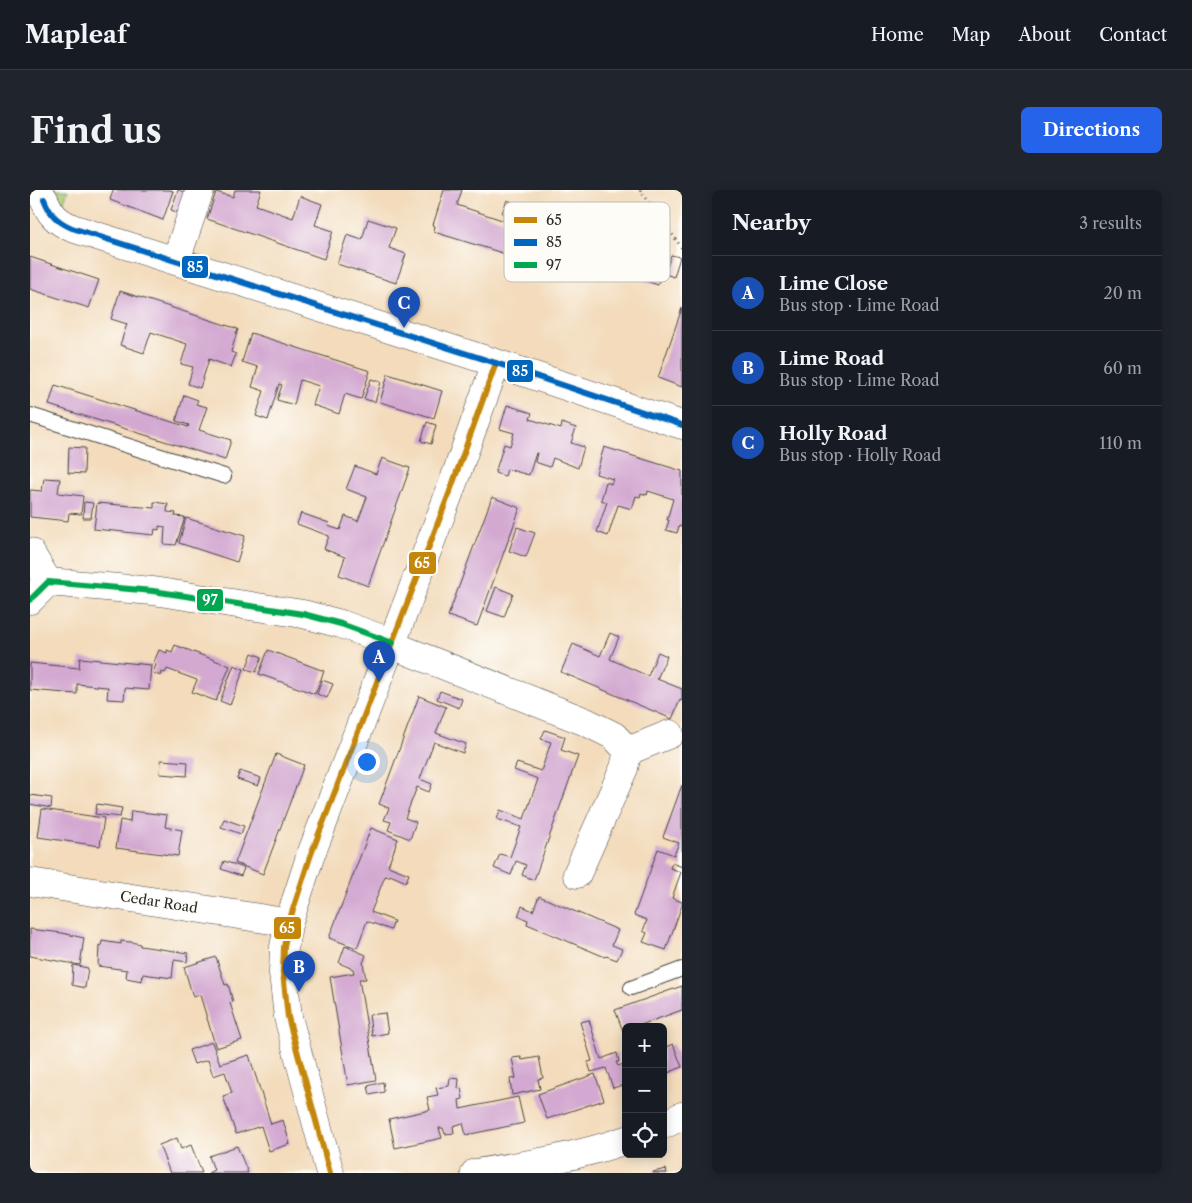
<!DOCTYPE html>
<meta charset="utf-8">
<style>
body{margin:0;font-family:"Libre Caslon Text",serif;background:#20242c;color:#f1f3f6}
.controls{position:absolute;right:15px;bottom:15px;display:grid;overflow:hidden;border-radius:8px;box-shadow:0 2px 12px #0003}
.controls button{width:45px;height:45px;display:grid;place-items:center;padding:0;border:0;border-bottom:1px solid #363941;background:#171b24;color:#f1f3f6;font:25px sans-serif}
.you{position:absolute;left:336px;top:571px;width:18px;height:18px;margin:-12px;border:4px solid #fff;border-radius:50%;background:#1a73e8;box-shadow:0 0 0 8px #1a73e833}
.badge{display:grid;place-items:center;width:32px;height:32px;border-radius:50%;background:#2563eb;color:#fff;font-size:16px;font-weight:700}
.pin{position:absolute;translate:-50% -41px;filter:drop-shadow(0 1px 2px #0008)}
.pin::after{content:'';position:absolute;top:26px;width:18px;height:15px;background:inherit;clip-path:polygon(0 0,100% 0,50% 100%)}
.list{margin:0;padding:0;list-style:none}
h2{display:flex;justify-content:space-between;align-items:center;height:65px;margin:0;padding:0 20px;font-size:21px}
h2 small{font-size:16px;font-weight:400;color:#9ea1a6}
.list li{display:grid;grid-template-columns:32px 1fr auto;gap:15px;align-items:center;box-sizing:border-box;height:75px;padding:0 20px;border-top:1px solid #363941}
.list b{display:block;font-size:19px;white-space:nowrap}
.list p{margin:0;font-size:16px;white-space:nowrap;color:#9ea1a6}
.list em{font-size:16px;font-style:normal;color:#9ea1a6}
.icon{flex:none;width:28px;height:28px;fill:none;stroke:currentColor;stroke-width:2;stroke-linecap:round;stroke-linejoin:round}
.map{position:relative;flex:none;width:652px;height:983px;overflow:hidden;border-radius:8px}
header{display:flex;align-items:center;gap:30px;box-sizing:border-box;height:70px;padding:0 25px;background:#171b24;border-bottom:1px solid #363941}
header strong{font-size:24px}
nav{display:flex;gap:28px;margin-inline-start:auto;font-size:18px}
.intro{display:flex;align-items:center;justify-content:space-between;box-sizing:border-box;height:120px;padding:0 30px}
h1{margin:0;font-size:35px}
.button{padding:12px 22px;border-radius:8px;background:#2563eb;color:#fff;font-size:18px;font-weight:700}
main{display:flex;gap:30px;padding:0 30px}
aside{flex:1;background:#171b24;border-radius:8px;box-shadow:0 2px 12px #0003}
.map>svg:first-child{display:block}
</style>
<header>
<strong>Mapleaf</strong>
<nav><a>Home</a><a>Map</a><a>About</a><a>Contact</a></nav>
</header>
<div class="intro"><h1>Find us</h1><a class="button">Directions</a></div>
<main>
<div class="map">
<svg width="652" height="983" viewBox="0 0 652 983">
<rect width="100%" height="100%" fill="#fdfcf7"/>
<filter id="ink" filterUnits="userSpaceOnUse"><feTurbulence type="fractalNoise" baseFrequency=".02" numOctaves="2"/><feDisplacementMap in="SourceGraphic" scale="10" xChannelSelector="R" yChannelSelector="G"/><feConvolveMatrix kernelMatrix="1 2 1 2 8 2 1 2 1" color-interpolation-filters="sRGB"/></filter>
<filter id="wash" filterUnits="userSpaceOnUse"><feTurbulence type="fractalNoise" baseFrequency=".0096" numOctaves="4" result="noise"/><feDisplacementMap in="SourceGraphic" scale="20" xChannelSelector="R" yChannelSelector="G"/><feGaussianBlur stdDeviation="1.12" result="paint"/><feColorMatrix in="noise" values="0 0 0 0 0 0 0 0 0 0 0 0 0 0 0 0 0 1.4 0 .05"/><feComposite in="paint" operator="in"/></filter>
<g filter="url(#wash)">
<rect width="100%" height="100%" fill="#f3dbbb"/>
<path fill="#a8cb74" stroke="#6a7b50" d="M23,0H38L32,17Z"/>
<g id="blocks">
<path fill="#d3a8d1" d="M83,0H140L143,1L133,30L80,10Z
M148,0L160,4L152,24L141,20Z
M205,0H231L226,15L263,28L270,6L292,14L285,35L303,41L294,69L177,29L186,2L203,7Z
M414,0H432L427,15L475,31L476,29L491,33L479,65L404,42L405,36L403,35Z
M477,10L487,14L482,27L472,23Z
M338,29L366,38L359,58L376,64L366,93L307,74L317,45L332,50Z
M570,39L586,44L585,47L638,65L628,95L574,77L577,67L572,66L570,70L561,67Z
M641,65L650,67L644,87L635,84Z
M0,67L69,90L59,118L0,99Z
M90,101L208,139L201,162L206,164L201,177L179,169L170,198L158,194L163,177L151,174L157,154L121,142L114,163L90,155L97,134L81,129Z
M652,118V197L628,188Z
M221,143L340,181L331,209L315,204L309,224L283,215L289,196L270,190L264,215L247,210L252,195L249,194L238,230L226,226L234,201L222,197L228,177L212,172Z
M358,184L412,201L404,228L350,212Z
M341,189L351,192L345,212L334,209Z
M25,195L158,237L159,235L146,231L154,205L168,210L166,214L177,217L169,240L201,250L195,270L19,215Z
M477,215L502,223L500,229L531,239L532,233L546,238L541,253L554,257L548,278L523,268L520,277L505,272L507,263H506L499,285L477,279L475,286L465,283L474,254L480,256L484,243L470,239Z
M397,232L406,235L401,254L391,251Z
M39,257L55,258L54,284L38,283Z
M574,257L652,281V337L649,336L647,343L636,340L639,330H637L643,309L618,301L617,305L611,303L610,307L606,306L602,319L588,315L578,346L567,342L577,312L571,310L576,292L581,294L583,289L566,284Z
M352,268L380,278L338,396L309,385L315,367L294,359L299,346L267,334L271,323L299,333L298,336L310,340L315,326L328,331L337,307L316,299L320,289L325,276L346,284Z
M14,288L30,289L28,303L53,306L51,324L39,323L38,331L0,327V300L12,301Z
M462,307L490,318L447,436L418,426Z
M54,312L63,313L61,328H53Z
M124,312L138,314L137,322L146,323L145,326L155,327L146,355L134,354L135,337L129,336V340L125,339L124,345L64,339L67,313L124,318Z
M156,328L215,346L207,372L149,353Z
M487,337L505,343L496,367L479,361Z
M466,397L483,404L474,427L457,421Z
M580,443L589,447L580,469L618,486L628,462L637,466L627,489L652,499V511L650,510L642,529L531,482L543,454L570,466Z
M145,455L200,476L186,511L162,502L167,490L137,479L135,483L132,482L131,486L123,483L126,475L123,474L129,460L137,463V460L142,462Z
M238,460L294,481L285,504L229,484Z
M222,463L232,467L226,482L216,479Z
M50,468L121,475L119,500L95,498L94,510L77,509L78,497H76L47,494V504L0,500V473L49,478Z
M204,475L214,479L200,515L190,511Z
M292,490L303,494L297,508L287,504Z
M410,501L432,509L429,518L407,509Z
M389,506L416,517L406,543L436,554L433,563L404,552L390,589L402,594L399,602L387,597L375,628L386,632L380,649L358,640L361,632L354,630L359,618L349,614Z
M515,540L535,547L531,560L548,566L504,690L492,685L496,675L486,671L481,685L464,678L470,664L480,667L491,637L467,629L470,620L494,629L508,589L484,580L487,573L511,581L521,552L511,549Z
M246,564L274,575L233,684L205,673Z
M131,570L158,572L157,586L130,584Z
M210,581L231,588L228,596L207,589Z
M652,595V677L642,673L640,678L651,682L642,708L652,712V715L636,760L613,752L617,743L613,741L617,730L604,725L628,659L644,665L649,653L633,647Z
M0,605L22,608L21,618L0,614Z
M67,614L92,618L90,627L65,624Z
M12,619L74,628L70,656L8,647Z
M101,621L137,625L135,637L152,640L148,666L86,658L90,630L100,632Z
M194,629L214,636L211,644L191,637Z
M341,638L368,649L358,676L379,684L376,692L360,685L359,687L355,686L341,722L364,731L361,740L337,731L327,758L299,748Z
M194,671L214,678L211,686L191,679Z
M509,706L588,740L582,755L592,759L587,770L576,766L575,767L497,734L498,730L488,726L492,716L503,721Z
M0,739L32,743L54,748L50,775L0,766Z
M72,751L91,754V751L101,752L110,754V756L158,763L157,772L144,770L142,788L113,784L112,791L96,788L97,780L68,776L69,755L71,756Z
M315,756L336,765L333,773L336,789H329L346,890L318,895L300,787L324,783L323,779L309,773Z
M186,767L195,795L198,794L203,812L200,813L212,850L186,858L170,805L163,807L154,777Z
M43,775L58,778L55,798L42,795Z
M652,796V820L605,837H596V840L593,841L585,820Z
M355,823L358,843L342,846L339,825Z
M559,830L571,869L587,863L589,872H586L588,876L596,873V894L583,898L576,878L561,882L558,872L562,871L550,832Z
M182,852L190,874L219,865L241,934L253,930L260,954L239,961L231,936L206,944L193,906L202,903L195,882L183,886L178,870L164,874L159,860Z
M643,854L652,877L633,885V858Z
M491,867L492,870L509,867L513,888L508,889L510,899L482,905L480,889L486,888L482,868Z
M565,884L574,910L517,929L508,904Z
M420,888L429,889L428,899L431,898L433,909L429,910L430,919L488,907L494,933L436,945L433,933L423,936L424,943L415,944L413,938H409L412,948L365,958L359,929L400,920L397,907L408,905L406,898L419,896Z
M353,892L354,902L340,905L338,896Z
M147,948L151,959L161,955L172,983H140L129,955Z
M207,956L218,983H178L184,980L179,966Z
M636,979L637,983H623V982Z"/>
</g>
</g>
<g filter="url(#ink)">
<use href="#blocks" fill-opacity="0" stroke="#494541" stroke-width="1"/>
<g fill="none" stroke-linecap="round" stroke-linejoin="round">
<defs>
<path id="service" d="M0,225L194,286
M601,798L652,779"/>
<path id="minor" d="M14,9C20,24 26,31 42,38L466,173L652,235
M146,70L170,0
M0,362L18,392
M0,410L18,392L123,401L273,424L311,434L363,453
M362,455L556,532L584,546L598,561L594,578L547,684
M598,561L640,544
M0,692L248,731L258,735
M633,935L652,926
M300,983L258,827L253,783L254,757L258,735L280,667L419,304L466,173
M445,983C496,975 547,967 596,950"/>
</defs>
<use href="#service" stroke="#494541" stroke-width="16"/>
<use href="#minor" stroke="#494541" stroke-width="29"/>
<path stroke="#494541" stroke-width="3" stroke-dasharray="1 4" stroke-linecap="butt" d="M610,0L652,58"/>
<use href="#service" stroke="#fff" stroke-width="14"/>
<use href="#minor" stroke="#fff" stroke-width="28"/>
<defs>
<path id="bus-1" d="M300,983L258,827L253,783L254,757L258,735L280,667L419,304L466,173"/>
<path id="bus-2" d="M14,9C20,24 26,31 42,38L466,173L652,235"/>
<path id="bus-3" d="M0,410L18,392L123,401L273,424L311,434L363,453"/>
</defs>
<use href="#bus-1" stroke="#fdfcf7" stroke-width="10"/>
<use href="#bus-2" stroke="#fdfcf7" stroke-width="10"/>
<use href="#bus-3" stroke="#fdfcf7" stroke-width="10"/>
<use href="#bus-1" stroke="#c4870b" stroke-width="6"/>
<use href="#bus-2" stroke="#0065bd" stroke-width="6"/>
<use href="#bus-3" stroke="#00a651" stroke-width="6"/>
</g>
</g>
<g text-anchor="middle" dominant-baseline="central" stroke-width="4" stroke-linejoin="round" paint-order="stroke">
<g font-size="14" fill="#2b2b2b" stroke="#fdfcf7">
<text transform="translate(129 712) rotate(9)">Cedar Road</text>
</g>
</g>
<rect x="474" y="12" width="166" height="80" rx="8" fill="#fdfcf7" stroke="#bebdba" stroke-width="1"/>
<rect x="484" y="27" width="23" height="6" fill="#c4870b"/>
<rect x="484" y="49" width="23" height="7" fill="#0065bd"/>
<rect x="484" y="72" width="23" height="6" fill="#00a651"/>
<g font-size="14" fill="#2b2b2b">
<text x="516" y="35">65</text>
<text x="516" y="57">85</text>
<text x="516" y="80">97</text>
</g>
<g stroke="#fdfcf7" stroke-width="2">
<rect x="151" y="65" width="28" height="24" rx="5" fill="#0065bd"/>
<rect x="476" y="169" width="28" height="24" rx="5" fill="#0065bd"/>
<rect x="378" y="361" width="29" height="24" rx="5" fill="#c4870b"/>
<rect x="166" y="398" width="28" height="24" rx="5" fill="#00a651"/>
<rect x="243" y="726" width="29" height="24" rx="5" fill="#c4870b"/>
</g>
<g font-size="14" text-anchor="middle" font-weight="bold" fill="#fff">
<text x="165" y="82">85</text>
<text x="490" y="186">85</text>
<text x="392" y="378">65</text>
<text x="180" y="415">97</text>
<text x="257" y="743">65</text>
</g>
</svg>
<div class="controls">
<button>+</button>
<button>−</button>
<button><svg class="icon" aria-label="locate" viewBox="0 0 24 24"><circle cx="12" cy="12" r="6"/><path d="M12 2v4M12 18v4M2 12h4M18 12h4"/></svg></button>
</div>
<div class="you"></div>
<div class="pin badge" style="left:349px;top:492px;background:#1a4fb4">A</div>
<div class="pin badge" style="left:269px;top:802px;background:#1a4fb4">B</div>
<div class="pin badge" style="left:374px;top:138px;background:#1a4fb4">C</div>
</div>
<aside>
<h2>Nearby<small>3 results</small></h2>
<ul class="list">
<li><span class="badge" style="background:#1a4fb4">A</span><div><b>Lime Close</b><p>Bus stop · Lime Road</p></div><em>20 m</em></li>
<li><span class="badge" style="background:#1a4fb4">B</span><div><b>Lime Road</b><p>Bus stop · Lime Road</p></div><em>60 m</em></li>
<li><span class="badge" style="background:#1a4fb4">C</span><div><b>Holly Road</b><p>Bus stop · Holly Road</p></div><em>110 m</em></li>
</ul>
</aside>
</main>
